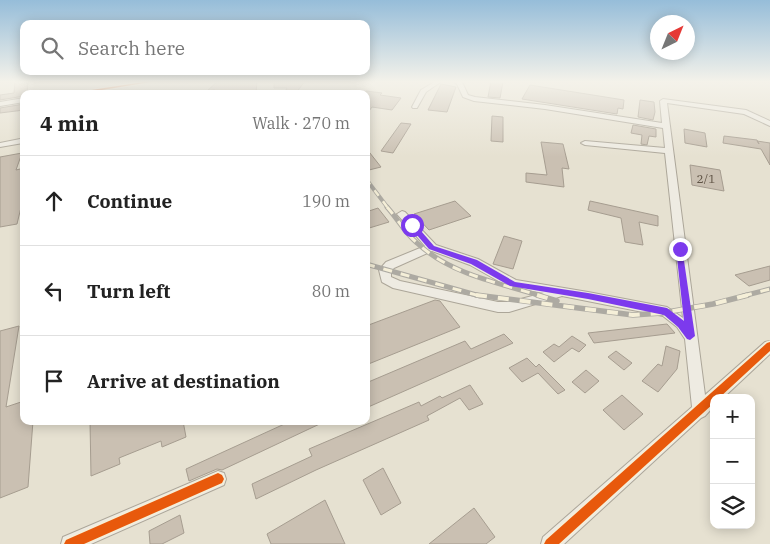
<!DOCTYPE html>
<meta charset="utf-8">
<style>
body{margin:0;font-family:"IBM Plex Serif",serif;background:#f2f2f2;color:#222}
.controls{position:absolute;right:15px;bottom:15px;display:grid;overflow:hidden;border-radius:10px;box-shadow:0 2px 12px #0003}
.controls button{width:45px;height:45px;display:grid;place-items:center;padding:0;border:0;border-bottom:1px solid #e0e0e0;background:#fff;color:#222;font:25px sans-serif}
.compass{position:absolute;left:650px;top:15px;width:45px;height:45px;border-radius:50%;background:#fff;box-shadow:0 2px 12px #0003;rotate:43deg}
.stop{position:absolute;width:15px;height:15px;margin:-11px;border:4px solid #7c3aed;border-radius:50%;background:#fff}
.stop.end{background:#7c3aed;border-color:#fff;box-shadow:0 1px 5px #0008}
.list{margin:0;padding:0;list-style:none}
h2{display:flex;justify-content:space-between;align-items:center;height:65px;margin:0;padding:0 20px;font-size:21px}
h2 small{font-size:16px;font-weight:400;color:#767676}
.list li{display:grid;grid-template-columns:32px 1fr auto;gap:15px;align-items:center;box-sizing:border-box;height:90px;padding:0 20px;border-top:1px solid #e0e0e0}
.list b{display:block;font-size:19px;white-space:nowrap}
.list em{font-size:16px;font-style:normal;color:#767676}
.icon{flex:none;width:28px;height:28px;fill:none;stroke:currentColor;stroke-width:2;stroke-linecap:round;stroke-linejoin:round}
.map{position:relative;flex:none;width:770px;height:544px;overflow:hidden}
.search{position:absolute;background:#fff;box-shadow:0 2px 12px #0003;left:20px;top:20px;width:350px;height:55px;display:flex;align-items:center;gap:12px;box-sizing:border-box;padding:0 18px;border-radius:10px;color:#767676;font-size:19px}
.panel{position:absolute;background:#fff;box-shadow:0 2px 12px #0003;left:20px;top:90px;width:350px;height:335px;border-radius:10px}
.map>svg:first-child{display:block}
</style>
<div class="map">
<svg width="770" height="544" viewBox="0 0 770 544">
<rect width="100%" height="100%" fill="#e6e1d1"/>
<path fill="#cac0b2" stroke="#a69d90" d="M15,81H28L27,94H24V96L0,100V95L14,93Z
M218,81H257L256,94H210L215,90L207,91Z
M274,81H305L296,93L285,92L287,88H274Z
M491,81L503,82L500,98L488,97Z
M441,84L456,87L447,112L428,110Z
M530,85L624,100L623,109L618,108L617,114L522,99Z
M366,91L382,93L380,95L401,98L392,110L372,107L366,115Z
M640,100L654,102L655,112L653,120L638,117Z
M24,104V110L0,113V108Z
M492,116L503,117V142L491,141Z
M401,123L411,124L393,153L381,151Z
M633,125L656,129V137L649,136L647,145L641,144L642,135L631,133Z
M684,129L705,133L707,147L685,143Z
M724,136L757,140L759,144L757,141L770,143V165L761,149L723,143Z
M541,142L563,144L569,169L562,168L564,187L526,182V173L547,175Z
M366,148L381,167L369,170L366,166Z
M22,153L16,170L24,168V195L17,224L0,227V157Z
M690,165L720,170L724,191L692,185Z
M455,201L471,216L429,230L414,214Z
M590,201L658,216V226L639,222L643,245L625,242L621,218L588,210Z
M378,208L389,222L366,229V212Z
M504,236L522,241L513,269L493,264Z
M770,266V280L749,286L735,275Z
M435,300L440,301L460,327L366,365V326Z
M667,324L675,333L594,343L588,333Z
M19,326L6,407L24,401V421H33L28,487L0,498V331Z
M504,334L513,343L366,408V383L465,341L471,349Z
M572,336L586,345L579,352L572,348L554,362L543,352L554,344L559,347Z
M666,346L680,351L677,369L658,392L642,381L658,364L662,366Z
M616,351L632,363L624,370L608,357Z
M527,358L536,367L539,364L565,390L558,394L538,373L522,382L509,368Z
M586,370L599,381L585,393L572,382Z
M470,385L483,404L469,410L460,398L427,416L429,420L316,470L256,499L252,484L312,456L309,449L419,402L421,406L440,396L442,398Z
M622,395L643,414L624,430L603,410Z
M90,421H183L186,437L162,447L161,441L119,458L120,464L91,476Z
M291,421H326L222,470L217,469L189,481L186,469Z
M383,468L401,503L381,515L363,480Z
M325,500L345,544H271L267,534Z
M474,508L495,537L486,544H429Z
M180,515L184,533L162,544H150L149,531Z"/>
<g fill="none" stroke-linecap="round" stroke-linejoin="round">
<defs>
<path id="minor" d="M146,81H158L82,94H64Z
M436,81H442L426,92L417,108H413L412,107L421,90Z
M453,81L462,82L468,95L475,97L545,105L662,123L660,101L663,99L746,110L770,121V126L744,114L667,103L705,395L765,342L770,341V354L723,398H714V406L705,416L701,418L564,544H541L543,537L692,407L685,339L677,327L663,316L562,296L509,312H498L393,288L382,282L379,270L386,262L425,246L397,214L402,211L405,212L436,245L478,259L516,280L588,292L667,307L683,318L665,153L585,145L581,143L585,141L665,148L663,128L545,109L474,101L463,97L457,84ZM432,251L470,265L509,287L544,293L509,302H498L400,281L391,277V271L394,268Z
M24,98V102L0,106V102Z
M20,139L24,141L23,143L0,147V143Z
M218,471L224,473L226,479L224,485L91,544H61L63,537Z"/>
</defs>
<use href="#minor" stroke="#aca699" stroke-width="2"/>
<use href="#minor" fill="#eeebe2" fill-rule="evenodd"/>
<defs>
<path id="rail-far2" d="M366,179L388,208"/>
<path id="rail-far1" d="M387,207C397,218 405,233 417,243C450,274 499,283 541,296
M366,264L480,296
M743,296L770,289"/>
<path id="rail" d="M476,295L633,315L662,313L713,304L748,295
M537,295L557,301"/>
</defs>
<use href="#rail-far2" stroke="#adaaa2" stroke-width="4"/>
<use href="#rail-far1" stroke="#adaaa2" stroke-width="5"/>
<use href="#rail" stroke="#adaaa2" stroke-width="5.5"/>
<use href="#rail-far2" stroke="#f5efd8" stroke-width="2.5" stroke-dasharray="7" stroke-linecap="butt"/>
<use href="#rail-far1" stroke="#f5efd8" stroke-width="3" stroke-dasharray="9" stroke-linecap="butt"/>
<use href="#rail" stroke="#f5efd8" stroke-width="4" stroke-dasharray="11" stroke-linecap="butt"/>
<defs>
<path id="cycleway" d="M150,81H157L77,94H65Z
M770,342V351L719,398H714V403L559,544H544L546,540L767,343Z
M218,473L222,475L224,479L222,483L84,544H64L66,540Z"/>
</defs>
<use href="#cycleway" stroke="#f5efd8" stroke-width="3"/>
<use href="#cycleway" fill="#e8590c" fill-rule="evenodd"/>
</g>
<linearGradient id="sky" x2="0" y2="1"><stop stop-color="#96bdd9"/><stop offset="0.52" stop-color="#f4f2ea"/><stop offset="1" stop-color="#f4f2ea" stop-opacity="0"/></linearGradient>
<rect width="770" height="157" fill="url(#sky)"/>
<path fill="#7c3aed" d="M410,224H415L434,246L477,260L515,282L588,293L667,308L684,321L676,249L682,247L695,336L690,340L687,339L678,327L664,315L588,299L510,286L471,264L429,249L410,227Z"/>
<g text-anchor="middle" dominant-baseline="central" stroke-width="4.5" stroke-linejoin="round" paint-order="stroke">
<g font-size="12" fill="#5f5345">
<text x="706" y="178">2/1</text>
</g>
</g>
</svg>
<div class="controls">
<button>+</button>
<button>−</button>
<button><svg class="icon" aria-label="layers" viewBox="0 0 24 24"><path d="M12 4l9 5-9 5-9-5zM3 14l9 5 9-5"/></svg></button>
</div>
<svg class="compass" viewBox="-18 -18 36 36"><path d="M0-13l5 13h-10z" fill="#e53935"/><path d="M0 13l5-13h-10z" fill="#767676"/></svg>
<div class="stop" style="left:412px;top:225px"></div>
<div class="stop end" style="left:680px;top:249px"></div>
<div class="search"><svg class="icon" aria-label="search" viewBox="0 0 24 24"><circle cx="10" cy="10" r="6"/><path d="M15 15l6 6"/></svg>Search here</div>
<section class="panel">
<h2>4 min<small>Walk · 270 m</small></h2>
<ul class="list">
<li><svg class="icon" aria-label="ahead" viewBox="0 0 24 24"><path d="M12 20V5M6 11l6-6 6 6"/></svg><div><b>Continue</b></div><em>190 m</em></li>
<li><svg class="icon" aria-label="left" viewBox="0 0 24 24"><path d="M17 20v-9H6M10 6l-5 5 5 5"/></svg><div><b>Turn left</b></div><em>80 m</em></li>
<li><svg class="icon" aria-label="arrive" viewBox="0 0 24 24"><path d="M6 21V4h12l-3 4 3 4H6"/></svg><div><b>Arrive at destination</b></div></li>
</ul>
</section>
</div>
